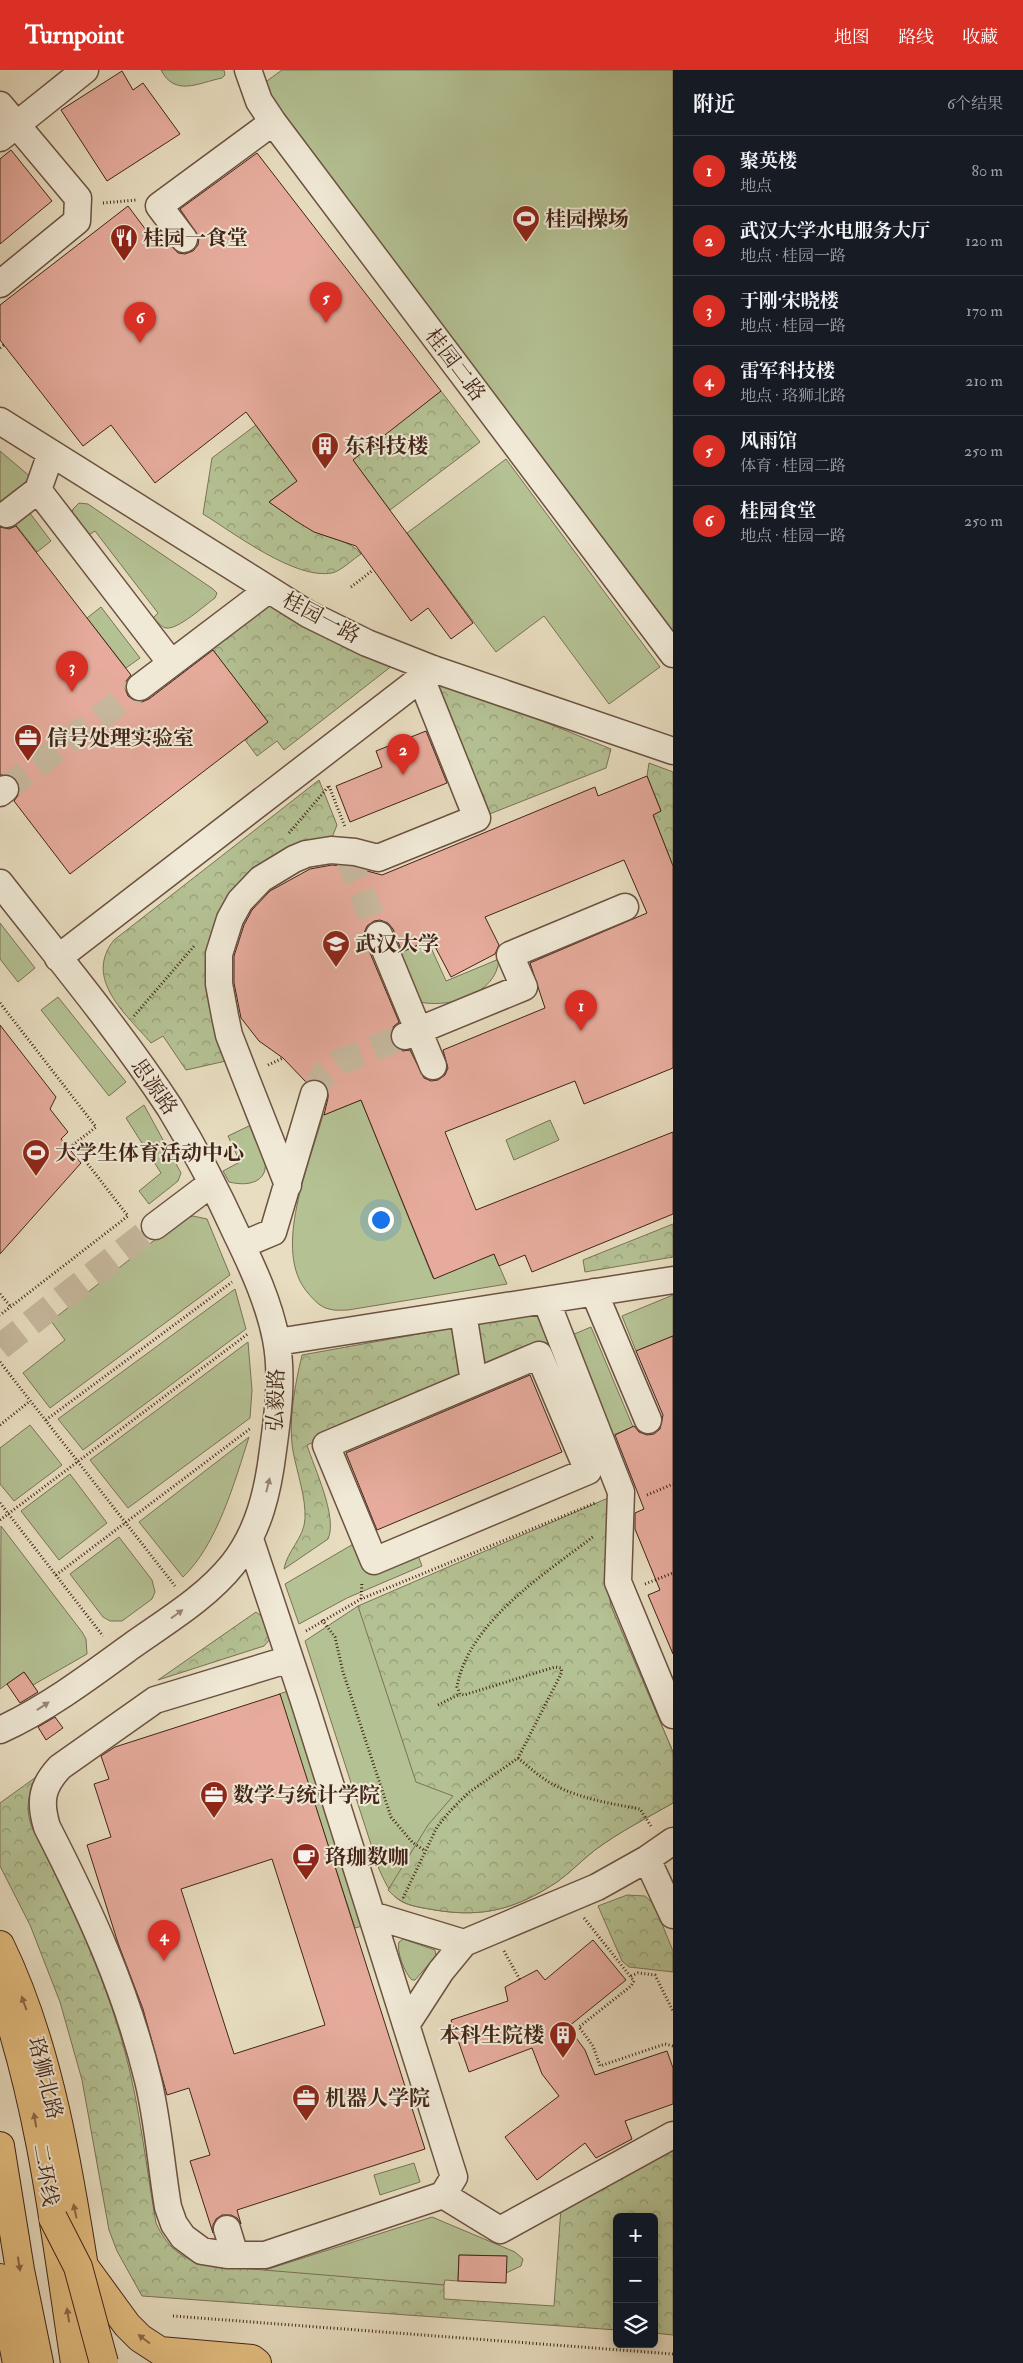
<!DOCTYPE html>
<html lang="zh">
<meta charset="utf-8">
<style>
body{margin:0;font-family:"IM FELL Double Pica","Noto Serif SC",serif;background:#242831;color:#f1f3f6}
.controls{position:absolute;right:15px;bottom:15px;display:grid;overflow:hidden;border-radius:8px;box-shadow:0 2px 12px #0003}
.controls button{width:45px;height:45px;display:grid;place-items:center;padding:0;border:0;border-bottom:1px solid #363941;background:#171b24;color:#f1f3f6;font:25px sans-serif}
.you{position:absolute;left:380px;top:1149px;width:18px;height:18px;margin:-12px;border:4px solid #fff;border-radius:50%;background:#1a73e8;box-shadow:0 0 0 8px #1a73e833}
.badge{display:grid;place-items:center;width:32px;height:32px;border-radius:50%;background:#d93025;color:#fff;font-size:16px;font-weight:700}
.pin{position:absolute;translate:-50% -41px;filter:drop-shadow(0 1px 2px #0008)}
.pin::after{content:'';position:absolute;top:26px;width:18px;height:15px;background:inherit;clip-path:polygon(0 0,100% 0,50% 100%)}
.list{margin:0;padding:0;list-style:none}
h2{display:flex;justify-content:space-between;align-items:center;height:65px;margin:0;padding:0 20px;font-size:21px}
h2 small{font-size:16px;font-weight:400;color:#9ea1a6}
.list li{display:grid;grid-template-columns:32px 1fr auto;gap:15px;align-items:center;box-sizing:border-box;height:70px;padding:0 20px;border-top:1px solid #363941}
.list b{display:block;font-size:19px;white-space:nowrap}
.list p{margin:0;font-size:16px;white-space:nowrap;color:#9ea1a6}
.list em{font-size:16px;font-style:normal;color:#9ea1a6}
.icon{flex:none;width:28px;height:28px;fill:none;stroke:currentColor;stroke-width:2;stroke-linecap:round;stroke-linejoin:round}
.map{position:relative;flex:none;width:673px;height:2293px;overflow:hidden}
header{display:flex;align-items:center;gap:30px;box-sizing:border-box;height:70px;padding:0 25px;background:#d93025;color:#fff}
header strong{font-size:24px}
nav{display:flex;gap:28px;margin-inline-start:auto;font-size:18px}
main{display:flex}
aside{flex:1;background:#171b24}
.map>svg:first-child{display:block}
</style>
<header>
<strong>Turnpoint</strong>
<nav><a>地图</a><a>路线</a><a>收藏</a></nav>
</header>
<main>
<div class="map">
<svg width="673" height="2293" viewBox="0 0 673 2293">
<defs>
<pattern id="forest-crowns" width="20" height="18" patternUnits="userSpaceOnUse" patternTransform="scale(1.25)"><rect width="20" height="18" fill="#b4c193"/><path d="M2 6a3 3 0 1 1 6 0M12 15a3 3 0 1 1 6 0" fill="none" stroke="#949d77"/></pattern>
</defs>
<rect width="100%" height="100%" fill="#e8ddc0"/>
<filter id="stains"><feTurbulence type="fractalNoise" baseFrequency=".004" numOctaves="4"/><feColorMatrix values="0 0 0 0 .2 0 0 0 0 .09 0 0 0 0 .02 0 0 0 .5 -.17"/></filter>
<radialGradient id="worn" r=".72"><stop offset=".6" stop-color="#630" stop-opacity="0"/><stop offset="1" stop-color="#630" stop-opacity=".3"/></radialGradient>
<path fill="#b4c193" stroke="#7b7256" d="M161,0H224L225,5L222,8C198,13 175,27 161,0Z
M282,0H673V565L260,16Z
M0,381L33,409L0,437Z
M506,389L660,597L609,634L544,546L496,582L407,463Z
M79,433L88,434L213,519L217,523L215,528C205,535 178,560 166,558C161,557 157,551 153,548L158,543L95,461L89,465L72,443L73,439Z
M26,438L51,471L37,482L12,450Z
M101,537L140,588L126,598L87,548Z
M0,853L35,898L18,912L0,889Z
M428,871L446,911L499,889C497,925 446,940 416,931L397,884Z
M58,927L126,1012L109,1026L41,940Z
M361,1030L433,1208L494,1184L507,1214L348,1240C342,1240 335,1241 329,1239C320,1237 314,1230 308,1223C271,1181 310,1093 323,1045Z
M144,1035L181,1103L178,1111L149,1134L139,1121L161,1103L126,1048Z
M550,1050L559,1070L514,1090L506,1070Z
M251,1055C257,1071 277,1100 256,1111C247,1115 238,1114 229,1112L223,1101L240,1092L228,1066Z
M193,1146L207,1149L230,1205L50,1338L23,1303L65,1270L51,1251L161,1165L184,1149Z
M235,1219L246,1259L83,1380L58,1349Z
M673,1225V1266L636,1281L622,1246Z
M591,1257L633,1357L613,1365L572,1265Z
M248,1272L252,1320L250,1348L128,1438L90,1390Z
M30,1355L62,1395L14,1431L0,1414V1378Z
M249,1367C235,1411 217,1475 183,1507L139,1452Z
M70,1404L107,1453L59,1490L21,1441Z
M1,1456L82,1562L86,1569L87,1584L33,1615L24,1602L0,1619Z
M119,1467L152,1510L155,1522L152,1529L122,1551H110L103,1547L70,1504Z
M355,1473L417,1483L422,1496L347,1528L299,1554L285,1514Z
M607,1514L611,1536L673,1682V1733C647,1748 619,1762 595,1780C582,1790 571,1802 557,1812C516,1839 483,1848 435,1840C399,1834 394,1833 379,1799L305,1571L358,1536Z
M291,1620L366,1855L355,1858L279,1624Z
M403,1869L435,1880L436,1886L415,1910H412C405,1904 396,1881 399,1872Z
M414,2093L420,2112L380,2125L374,2105Z
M432,2147L515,2182L523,2189L521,2196L506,2203V2186L459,2185L458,2211L445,2210L444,2215L262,2201Z"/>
<path fill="url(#forest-crowns)" stroke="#7b7256" d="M441,321L480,372L390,440L352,389Z
M256,355L297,411L269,432C283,442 297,452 312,460C328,469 351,470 361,484C353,489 341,501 332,503C295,510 234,463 203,444L212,388Z
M269,535L393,595L284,680L277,671L257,686L245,670L268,652L212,579Z
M442,610L611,679L606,698L487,745L435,616Z
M649,693L673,702V796L653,745L661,741L647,706Z
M319,710L337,755L329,775L225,847L226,991L186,1000L163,966L151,973C126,944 83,909 114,870Z
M673,1154V1187L585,1202L583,1190Z
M538,1243L549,1275L495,1296L483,1294L472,1254Z
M457,1257L463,1301L450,1313L307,1375C314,1398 338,1447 328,1469L284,1499C287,1481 304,1468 305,1449C306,1427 297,1403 293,1381C288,1350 295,1315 302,1285Z
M608,1428L607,1514L611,1536L673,1682V1733C647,1748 619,1762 595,1780C582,1790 571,1802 557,1812C516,1839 483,1848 435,1840C414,1836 403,1836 388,1820L428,1755L453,1726L416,1712L358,1536Z
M256,1542L264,1548L271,1568L264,1576L158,1610Z
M36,1707C29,1725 25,1736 31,1755C67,1828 104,1902 125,1982C140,2038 146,2096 156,2153C167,2177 180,2187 204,2195L444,2215V2229L554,2236L561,2138L673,2077V2265L654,2263V2147H617V2260L142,2226L117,2181L109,2160L82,2010L60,1932L30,1855L0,1796V1733Z
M627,1825L645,1826L654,1834L673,1881V1902L629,1897L622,1891L598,1836Z"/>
<path fill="#e6ab9c" stroke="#422418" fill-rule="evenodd" d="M122,1L133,20L143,13L180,64L107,111L61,40Z
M11,80L52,131L0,174V89Z
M257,83L441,321L353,390L473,553L451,569L428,538L411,551L356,476L314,462L296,451L269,432L297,411L246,342L155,413L111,355L83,376L0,270V235L128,136L149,164L157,158L178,183L185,184L193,181L198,175L199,167L180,139Z
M16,456L131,605L126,611L125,618L128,626L135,631L142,632L149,629L213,580L268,652L70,804L14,731L19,724L20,717L17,710L10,705H0V457L9,459Z
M426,661L447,713L350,752L336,716L382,697L376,681Z
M647,706L661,741L653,745L673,796V998L584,1034L575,1011L445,1062L476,1140L673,1062V1144L532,1202L525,1185L499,1196L494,1184L434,1209L361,1030L324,1045L328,1028V1020L325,1014L318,1010L306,1012L283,988L259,971L241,948L234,913V886L244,855L252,840L270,821L310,799L332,795L352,797L382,805L595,717L598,726ZM624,790L647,843L530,893L545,938L443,980L448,998L445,1005L438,1010L431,1011L424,1008L410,980L403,981L396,978L391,971L390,964L393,957L399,952L365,871L364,863L367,856L374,851L380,850L388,853L393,859L402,882L431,869L451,907L495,884L499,875L485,847Z
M0,955L56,1027L50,1039L68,1062L61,1069L81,1093L0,1184Z
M673,1266V1584L648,1525L660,1520L635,1459V1443L644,1439L615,1365L634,1356L639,1362L647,1365L654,1364L660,1359L663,1345L636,1281Z
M530,1305L562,1382L377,1460L346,1383Z
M24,1602L38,1622L20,1633L7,1614Z
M280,1624L425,2079L237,2140L241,2154L237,2148L231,2145H222L216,2149L213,2155V2163L190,2091L210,2085L189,2018L167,2025L143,1939L118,1873L87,1775L111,1767L94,1714L109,1709L101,1686L115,1677ZM272,1789L325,1955L234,1984L181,1819Z
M55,1647L63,1658L46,1670L38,1657Z
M593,1870L626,1910L568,1957L585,1980L595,2005L667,1981L673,1998V2034L625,2051L632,2069L596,2088L585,2073L537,2110L505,2067L559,2026L542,2004L532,1978L469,2002L451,1950L508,1931L505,1917L537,1900L545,1910Z
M459,2185L507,2186L506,2213L458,2211Z"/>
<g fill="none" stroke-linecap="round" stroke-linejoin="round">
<path stroke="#c7b89e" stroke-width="26" stroke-dasharray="26 13" stroke-linecap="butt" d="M5,719L140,617
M347,786L379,865
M314,1024L323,1005L340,992L405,966
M0,1277L155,1156"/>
<defs>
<path id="minor" d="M248,0L259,31L273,52L673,584
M0,35L78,128L77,151L0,214
M0,68L85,0
M184,169L159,136L273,52
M0,351L308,544L367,573L433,599L673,681
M38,420L171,593
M7,444L38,420L51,383
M140,617L268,520
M0,723L5,719
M0,813C57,886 119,960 170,1038C195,1079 217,1121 237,1165C253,1198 269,1233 276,1269C283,1305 278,1344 273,1380C268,1421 259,1461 233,1494C206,1528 165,1552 130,1577C89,1607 46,1639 0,1660
M379,865L433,996
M58,888L433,599
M405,966L524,917L510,885L625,837
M288,1115L245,1006L229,965L225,946L219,914V884L230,849L240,831L261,809L294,789L306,784L331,780L355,782L378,788L477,748L421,608
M155,1156L212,1113
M242,1175L273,1162L314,1024
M594,1222L648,1350
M546,1230L621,1422L618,1512L673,1645
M463,1243L474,1312
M277,1272L673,1210
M539,1285L588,1401L374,1491L326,1375Z
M250,1469L304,1631L454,2107L443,2125L265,2185H227L202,2181L183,2167L174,2154L168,2137C161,2095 158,2051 148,2010C126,1919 89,1839 47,1757C39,1731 42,1716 60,1697L155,1630L290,1589
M647,1789L673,1845
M372,1845L464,1873
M406,1955L441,1901L464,1873L597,1817L647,1789L673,1771
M443,2125L500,2160L673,2065
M227,2159L235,2185"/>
<path id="major" d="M0,1875C49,1975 69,2101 86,2210
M84,2196L127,2255L140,2268L160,2281L252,2289L257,2293
M0,2208L17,2293"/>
<path id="highway" d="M0,1920C42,2040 56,2168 75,2293
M0,2076L20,2200L39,2293"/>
</defs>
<use href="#minor" stroke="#6c5242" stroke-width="29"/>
<use href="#major" stroke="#422418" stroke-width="30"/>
<use href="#highway" stroke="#422418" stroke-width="30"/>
<path stroke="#422418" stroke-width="3" stroke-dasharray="1 2.5" stroke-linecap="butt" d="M103,133L136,130
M0,278L4,275
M351,517L373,500
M329,716L345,757
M289,763L329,716
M0,933L96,1057L73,1075L128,1146L0,1245
M134,946L195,875
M268,995L283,988
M0,1224L11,1237
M0,1292L175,1516
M46,1350L232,1212
M0,1355L30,1331
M647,1425L673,1414
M0,1433L103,1566
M0,1450L249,1263
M56,1505L251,1358
M645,1514L673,1503
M361,1529L362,1512
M322,1550L335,1567L343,1602L391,1747L412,1772L425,1781
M306,1561L361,1529L595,1433
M438,1635L460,1624
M518,1688C530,1698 542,1709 556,1716C582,1729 613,1734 640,1739L651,1756
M403,1828L437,1757L451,1740L468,1723L518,1688L562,1602L561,1598L555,1597L464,1625L460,1624L457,1617C468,1552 546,1503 594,1466
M584,1848L634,1911L631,1916L579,1957L593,1976L600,1996L665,1974L673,1976
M504,1881L520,1910
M631,1906L638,1903L655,1905L673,1941
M173,2246L673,2284"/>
<use href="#minor" stroke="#f0e9d6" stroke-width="26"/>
<use href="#major" stroke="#e4be80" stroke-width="28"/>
<use href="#highway" stroke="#e4be80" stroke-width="28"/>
<defs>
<path id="highway-bridge" d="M53,2148L78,2197L104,2293"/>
</defs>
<use href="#highway-bridge" stroke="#422418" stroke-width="30" stroke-linecap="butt"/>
<use href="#highway-bridge" stroke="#e4be80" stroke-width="28"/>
</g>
<defs><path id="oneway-solid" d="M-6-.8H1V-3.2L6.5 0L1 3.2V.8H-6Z" transform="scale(1.25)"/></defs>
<g fill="#998677">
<use href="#oneway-solid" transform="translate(268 1415) rotate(-76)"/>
<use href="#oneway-solid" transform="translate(177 1544) rotate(-36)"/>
<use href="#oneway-solid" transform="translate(43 1636) rotate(-33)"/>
</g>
<g fill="#8b6947">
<use href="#oneway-solid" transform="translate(24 1933) rotate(-110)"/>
<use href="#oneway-solid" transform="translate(35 2050) rotate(-100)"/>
<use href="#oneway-solid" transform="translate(75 2141) rotate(-102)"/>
<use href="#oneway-solid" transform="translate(19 2194) rotate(81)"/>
<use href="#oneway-solid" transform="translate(68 2245) rotate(-99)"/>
<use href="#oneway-solid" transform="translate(144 2269) rotate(-143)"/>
</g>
<defs>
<symbol id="stadium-pin" viewBox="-11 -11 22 30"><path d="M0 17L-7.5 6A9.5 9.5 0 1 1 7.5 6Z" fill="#8f2418" stroke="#f0e9d6"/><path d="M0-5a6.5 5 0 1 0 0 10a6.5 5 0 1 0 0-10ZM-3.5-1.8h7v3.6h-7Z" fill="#fff"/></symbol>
<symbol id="restaurant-pin" viewBox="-11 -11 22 30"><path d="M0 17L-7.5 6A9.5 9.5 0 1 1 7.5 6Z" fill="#8f2418" stroke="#f0e9d6"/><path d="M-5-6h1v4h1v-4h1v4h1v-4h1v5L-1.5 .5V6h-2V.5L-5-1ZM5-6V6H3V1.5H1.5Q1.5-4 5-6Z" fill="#fff"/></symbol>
<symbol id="building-pin" viewBox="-11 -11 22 30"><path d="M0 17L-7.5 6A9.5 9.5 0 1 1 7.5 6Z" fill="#8f2418" stroke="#f0e9d6"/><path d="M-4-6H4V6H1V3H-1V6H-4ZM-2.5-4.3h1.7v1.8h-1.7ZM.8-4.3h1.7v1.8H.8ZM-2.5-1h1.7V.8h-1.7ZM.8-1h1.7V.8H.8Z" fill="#fff"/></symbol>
<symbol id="office-pin" viewBox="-11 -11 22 30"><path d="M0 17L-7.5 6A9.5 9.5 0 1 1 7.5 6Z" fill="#8f2418" stroke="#f0e9d6"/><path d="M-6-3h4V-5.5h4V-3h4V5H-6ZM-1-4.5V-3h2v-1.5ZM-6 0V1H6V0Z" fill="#fff"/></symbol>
<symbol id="university-pin" viewBox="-11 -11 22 30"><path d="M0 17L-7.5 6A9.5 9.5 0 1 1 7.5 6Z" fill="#8f2418" stroke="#f0e9d6"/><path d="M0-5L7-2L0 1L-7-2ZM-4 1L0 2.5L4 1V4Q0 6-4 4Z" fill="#fff"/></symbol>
<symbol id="cafe-pin" viewBox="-11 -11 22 30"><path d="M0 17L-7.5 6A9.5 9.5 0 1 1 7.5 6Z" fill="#8f2418" stroke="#f0e9d6"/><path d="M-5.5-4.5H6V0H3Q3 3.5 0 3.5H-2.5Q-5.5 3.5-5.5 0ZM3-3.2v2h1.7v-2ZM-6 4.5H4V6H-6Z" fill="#fff"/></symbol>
</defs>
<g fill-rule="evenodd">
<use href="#stadium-pin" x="510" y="133" width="32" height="43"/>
<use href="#restaurant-pin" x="108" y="152" width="32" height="43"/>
<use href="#building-pin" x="309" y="360" width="32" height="43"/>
<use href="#office-pin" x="12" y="652" width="32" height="43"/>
<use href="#university-pin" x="320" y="858" width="32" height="43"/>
<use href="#stadium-pin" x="20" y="1067" width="32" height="43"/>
<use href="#office-pin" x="198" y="1709" width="32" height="43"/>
<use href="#cafe-pin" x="290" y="1771" width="32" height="43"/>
<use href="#building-pin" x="547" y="1949" width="32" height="43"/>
<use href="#office-pin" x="290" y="2012" width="32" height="43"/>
</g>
<g text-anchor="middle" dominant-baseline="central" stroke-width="4" stroke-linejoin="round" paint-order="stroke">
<g font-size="21" font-weight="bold" fill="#422418" stroke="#f0e9d6" text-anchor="start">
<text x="545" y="149">桂园操场</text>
<text x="143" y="168">桂园一食堂</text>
<text x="344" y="376">东科技楼</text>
<text x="47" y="668">信号处理实验室</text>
<text x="355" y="874">武汉大学</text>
<text x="55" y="1083">大学生体育活动中心</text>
<text x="233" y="1725">数学与统计学院</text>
<text x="325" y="1787">珞珈数咖</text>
<text x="544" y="1965" text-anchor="end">本科生院楼</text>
<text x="325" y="2028">机器人学院</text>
</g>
<g font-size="21" fill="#422418" stroke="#f0e9d6">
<text transform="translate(455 295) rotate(53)">桂园二路</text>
<text transform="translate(321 548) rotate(28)">桂园一路</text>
<text transform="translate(154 1017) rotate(55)">思源路</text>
<text transform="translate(276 1330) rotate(-88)">弘毅路</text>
<text transform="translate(45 2008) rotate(76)">珞狮北路</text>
<text transform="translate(45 2105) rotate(80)">二环线</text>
</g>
</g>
<rect width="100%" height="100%" filter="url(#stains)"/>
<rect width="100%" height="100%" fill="url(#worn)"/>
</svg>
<div class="controls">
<button>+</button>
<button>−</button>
<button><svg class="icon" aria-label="layers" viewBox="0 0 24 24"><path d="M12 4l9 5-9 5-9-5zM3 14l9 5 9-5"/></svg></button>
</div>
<div class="you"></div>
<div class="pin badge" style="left:581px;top:961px">1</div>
<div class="pin badge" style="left:403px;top:705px">2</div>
<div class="pin badge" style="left:72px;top:622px">3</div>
<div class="pin badge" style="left:164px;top:1891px">4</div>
<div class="pin badge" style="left:326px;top:253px">5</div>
<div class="pin badge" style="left:140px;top:273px">6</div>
</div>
<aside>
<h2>附近<small>6个结果</small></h2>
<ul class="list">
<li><span class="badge">1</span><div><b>聚英楼</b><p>地点</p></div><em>80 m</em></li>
<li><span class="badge">2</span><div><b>武汉大学水电服务大厅</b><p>地点 · 桂园一路</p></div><em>120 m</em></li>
<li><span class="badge">3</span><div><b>于刚·宋晓楼</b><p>地点 · 桂园一路</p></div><em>170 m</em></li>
<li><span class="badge">4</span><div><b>雷军科技楼</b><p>地点 · 珞狮北路</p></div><em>210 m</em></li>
<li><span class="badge">5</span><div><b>风雨馆</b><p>体育 · 桂园二路</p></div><em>250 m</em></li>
<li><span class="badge">6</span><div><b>桂园食堂</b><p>地点 · 桂园一路</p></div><em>250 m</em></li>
</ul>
</aside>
</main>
